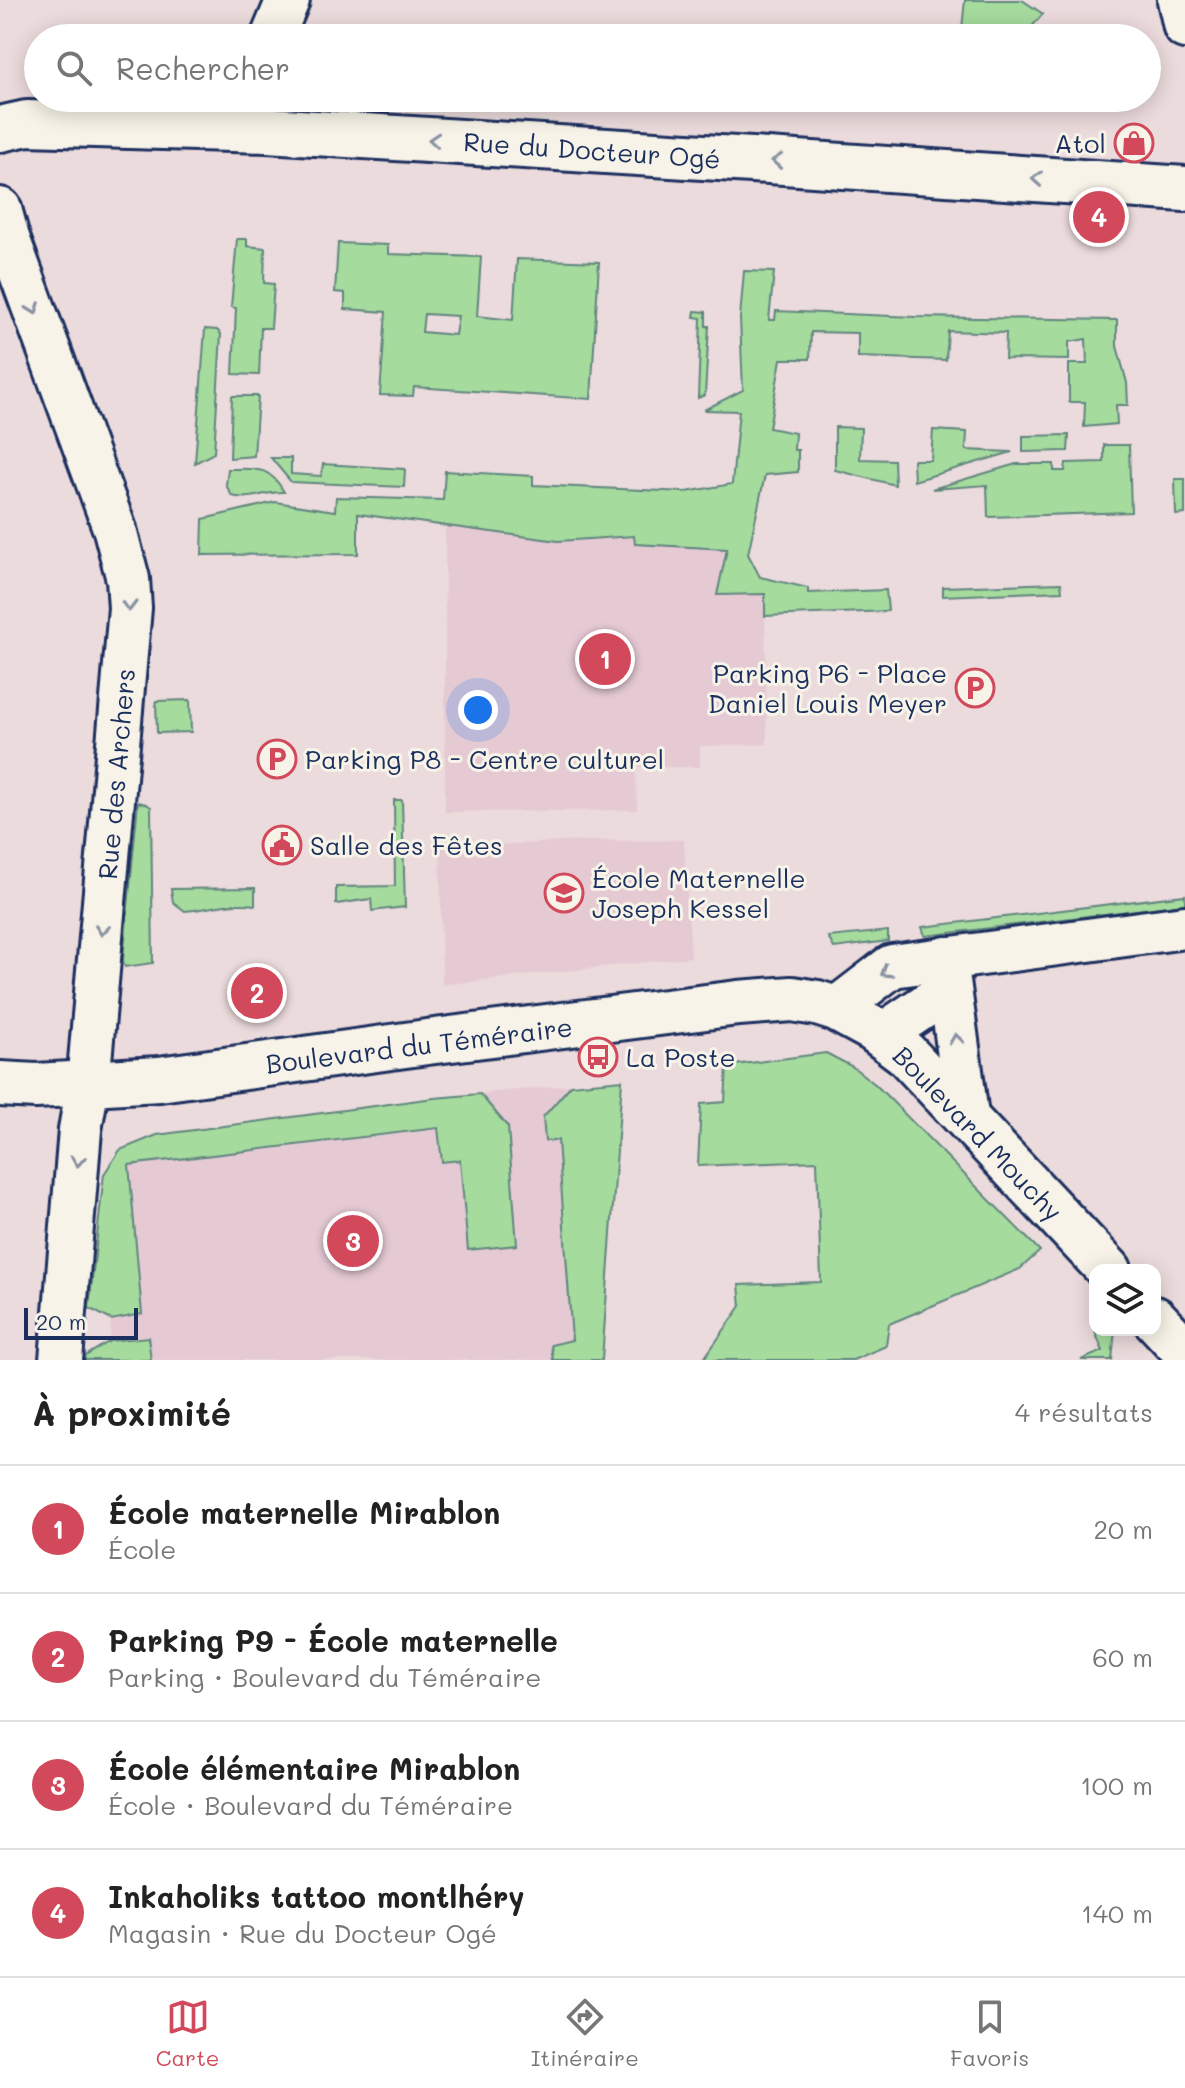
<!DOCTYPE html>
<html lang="fr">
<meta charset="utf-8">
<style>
body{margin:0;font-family:Mali,sans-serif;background:#f2f2f2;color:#222}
.controls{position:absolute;right:24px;bottom:24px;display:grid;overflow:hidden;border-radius:16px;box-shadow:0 4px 20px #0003}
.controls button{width:72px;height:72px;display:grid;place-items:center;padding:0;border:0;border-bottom:2px solid #e0e0e0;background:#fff;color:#222;font:40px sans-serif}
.scale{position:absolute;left:24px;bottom:20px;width:114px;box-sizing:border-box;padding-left:8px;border:4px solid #1b2f5e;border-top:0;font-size:22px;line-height:28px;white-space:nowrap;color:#1b2f5e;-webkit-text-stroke:6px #f7f3e8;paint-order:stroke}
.you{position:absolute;left:478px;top:710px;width:28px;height:28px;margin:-20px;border:6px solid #fff;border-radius:50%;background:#1a73e8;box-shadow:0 0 0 12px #1a73e833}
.badge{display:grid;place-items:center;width:52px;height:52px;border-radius:50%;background:#d1495b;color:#fff;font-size:26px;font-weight:700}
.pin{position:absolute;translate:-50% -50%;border:4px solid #fff;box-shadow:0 2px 8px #0006}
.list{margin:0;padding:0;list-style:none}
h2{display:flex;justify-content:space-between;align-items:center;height:104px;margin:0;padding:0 32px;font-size:34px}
h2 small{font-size:26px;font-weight:400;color:#767676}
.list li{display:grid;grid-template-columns:52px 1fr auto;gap:24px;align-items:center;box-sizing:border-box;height:128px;padding:0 32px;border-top:2px solid #e0e0e0}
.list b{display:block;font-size:30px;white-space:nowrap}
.list p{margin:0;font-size:26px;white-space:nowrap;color:#767676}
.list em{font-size:26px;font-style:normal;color:#767676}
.icon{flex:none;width:44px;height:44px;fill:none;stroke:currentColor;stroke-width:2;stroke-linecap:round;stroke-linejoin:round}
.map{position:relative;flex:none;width:1185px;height:1360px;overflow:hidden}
.search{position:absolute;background:#fff;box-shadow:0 4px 20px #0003;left:24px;right:24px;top:24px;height:88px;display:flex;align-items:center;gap:20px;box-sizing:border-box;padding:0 28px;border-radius:44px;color:#767676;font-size:30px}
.sheet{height:616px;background:#fff}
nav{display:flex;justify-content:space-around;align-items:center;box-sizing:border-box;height:112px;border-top:2px solid #e0e0e0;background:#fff;font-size:22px;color:#767676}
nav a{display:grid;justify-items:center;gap:4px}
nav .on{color:#d1495b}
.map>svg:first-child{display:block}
</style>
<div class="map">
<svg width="1185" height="1360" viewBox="0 0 1185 1360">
<rect width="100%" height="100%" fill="#ecdbdc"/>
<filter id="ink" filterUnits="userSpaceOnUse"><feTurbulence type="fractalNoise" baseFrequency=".0125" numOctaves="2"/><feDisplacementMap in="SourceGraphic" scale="16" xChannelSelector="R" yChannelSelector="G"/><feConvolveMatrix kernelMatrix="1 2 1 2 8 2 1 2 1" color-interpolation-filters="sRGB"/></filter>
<g filter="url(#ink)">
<path fill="#e5cad4" d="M445,525L558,541L634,536L636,544L728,549L760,595L765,594L767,744L700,746V767H636L637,810L445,812Z
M684,840L691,957L442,985L440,847L585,841Z
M622,1080L602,1360H83L84,1357L110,1341L111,1320L89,1308L104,1174L120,1150L157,1135L434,1098Z"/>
<path fill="#a6db9e" stroke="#60857e" stroke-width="2" fill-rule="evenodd" d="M965,0H1022L1043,14L1022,38H961Z
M237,239H247V246L265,248L264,283L274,284L271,328H261L259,375L233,374L236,308L231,307Z
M338,243L388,245V254L481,257L477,316L513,320L517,259L599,262L591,399L414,387L413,396L380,395L386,312L345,309V293L335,292ZM424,314L458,316L455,335L422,332Z
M744,271L774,272L769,320H775L776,311L915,317L1117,320V346L1127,383L1128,405H1116L1117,424L1084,427L1085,402H1069V364H1087L1086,339L1069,342V360L1005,359L1006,333L948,331L946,360L858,357V333L811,332L810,359H781L769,428L795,433L794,450H798V472L765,475L748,554L760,577L808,588V593L886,590L888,611L765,616V594L717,595L727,549L635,544L634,536L558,541L358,514V554L202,555L203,519L275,502L335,511L336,497L443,500L445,471L533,476V485L686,492L732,484L739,411L704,410L743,390L740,318Z
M695,311L706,312V326H709L705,395L698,398L701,318L694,317Z
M205,329L217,330L221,334L214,453L195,463Z
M232,396H258L254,456L230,458Z
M835,427L861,428L860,459L894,460L895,485L835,470Z
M933,430L967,432L966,450L1012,452L914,481L913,460H931Z
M1069,435L1068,451L1023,452V436Z
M1104,445H1129L1131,512L988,517L987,485L932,489L1016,464H1054V471H1065L1066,463L1104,462Z
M271,458H291V474L321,476L323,464L405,469L404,487L291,482Z
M228,469C256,469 269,465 284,492C267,491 248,501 232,496L226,485Z
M1175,479H1185V514L1176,515Z
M1061,583L1062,591L943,596V587Z
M190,700L191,732L157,733L156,701Z
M394,800H402L405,907L372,911L371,899L336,904V887L395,886Z
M138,802L146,804L151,807L153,963L125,967L123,960Z
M255,888V905C232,901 208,909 185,911L173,902L171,889Z
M1185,895V904L925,936L922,927Z
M888,931V941L834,948L828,937Z
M826,1053L853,1067L876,1085L1040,1251L1020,1269L889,1324L886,1346L853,1360H703L741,1306L739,1285L821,1282L817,1161L698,1166L701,1104L725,1102L727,1066Z
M622,1080L602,1360H553L551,1345L572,1340L558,1140L545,1141L543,1117L571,1085Z
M480,1094L508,1127L517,1245L468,1250L460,1160L442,1162L438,1128L129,1165L142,1314L111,1320L89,1308L104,1174L120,1150L157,1135L434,1098Z
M1098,1330H1115L1112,1360H1081L1103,1351L1095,1332Z
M148,1337L151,1360H83L84,1357L110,1341Z"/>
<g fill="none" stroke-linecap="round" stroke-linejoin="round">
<defs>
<path id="minor" d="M1179,0L1185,27
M272,38L288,0
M247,130L254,98
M0,209L8,238L115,530L128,579L130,608L88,1084L80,1130L61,1360
M946,958L967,1116
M836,1009L892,966L1185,927
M882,1035L950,989"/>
<path id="secondary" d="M0,129L27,123L267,130L752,160L1185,189
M0,1084L36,1086L159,1079L427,1042L738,1003L792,999L817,1003L836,1009L873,1029L905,1053L1109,1270
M1155,1319L1185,1351"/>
</defs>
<use href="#minor" stroke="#1b2f5e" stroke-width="48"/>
<use href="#secondary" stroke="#1b2f5e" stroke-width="50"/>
<use href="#minor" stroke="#f7f3e8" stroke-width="42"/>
<use href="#secondary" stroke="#f7f3e8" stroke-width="44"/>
</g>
<defs><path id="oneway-chevron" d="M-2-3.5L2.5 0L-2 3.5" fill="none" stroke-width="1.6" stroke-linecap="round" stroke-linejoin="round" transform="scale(2)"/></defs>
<g stroke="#8991a3">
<use href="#oneway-chevron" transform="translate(434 140) rotate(-176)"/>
<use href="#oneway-chevron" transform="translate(777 161) rotate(-176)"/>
<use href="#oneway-chevron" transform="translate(1037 179) rotate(-176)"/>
<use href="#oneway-chevron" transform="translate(34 309) rotate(70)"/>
<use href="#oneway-chevron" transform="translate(129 606) rotate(90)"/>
<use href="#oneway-chevron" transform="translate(102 930) rotate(96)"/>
<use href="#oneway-chevron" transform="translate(886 972) rotate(149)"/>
<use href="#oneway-chevron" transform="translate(956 1039) rotate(-98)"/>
<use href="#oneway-chevron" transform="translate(78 1161) rotate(95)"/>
</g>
</g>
<defs>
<symbol id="shop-ring" viewBox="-11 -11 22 22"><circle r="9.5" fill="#f7f3e8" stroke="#d1495b" stroke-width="1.5"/><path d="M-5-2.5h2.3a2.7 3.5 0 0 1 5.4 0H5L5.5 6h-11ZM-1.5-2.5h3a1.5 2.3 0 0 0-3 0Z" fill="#d1495b"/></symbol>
<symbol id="parking-ring" viewBox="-11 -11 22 22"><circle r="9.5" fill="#f7f3e8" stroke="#d1495b" stroke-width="1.5"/><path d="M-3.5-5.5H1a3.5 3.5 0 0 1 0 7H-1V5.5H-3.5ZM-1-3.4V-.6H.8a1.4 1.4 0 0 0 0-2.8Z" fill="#d1495b"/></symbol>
<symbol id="civic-ring" viewBox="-11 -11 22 22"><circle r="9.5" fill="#f7f3e8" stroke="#d1495b" stroke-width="1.5"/><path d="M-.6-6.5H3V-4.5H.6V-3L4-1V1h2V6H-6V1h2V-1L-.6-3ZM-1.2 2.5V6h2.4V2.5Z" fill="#d1495b"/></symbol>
<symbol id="school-ring" viewBox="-11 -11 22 22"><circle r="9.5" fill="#f7f3e8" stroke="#d1495b" stroke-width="1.5"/><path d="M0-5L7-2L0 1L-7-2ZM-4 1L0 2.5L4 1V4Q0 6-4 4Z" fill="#d1495b"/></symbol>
<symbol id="bus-ring" viewBox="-11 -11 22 22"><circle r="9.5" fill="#f7f3e8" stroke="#d1495b" stroke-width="1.5"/><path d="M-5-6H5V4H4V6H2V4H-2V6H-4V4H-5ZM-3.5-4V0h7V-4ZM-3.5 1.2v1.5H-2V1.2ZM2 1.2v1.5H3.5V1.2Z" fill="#d1495b"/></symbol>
</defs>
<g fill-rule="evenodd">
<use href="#shop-ring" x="1112" y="121" width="44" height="44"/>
<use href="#parking-ring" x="953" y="666" width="44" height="44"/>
<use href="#parking-ring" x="255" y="737" width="44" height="44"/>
<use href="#civic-ring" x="260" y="823" width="44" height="44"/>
<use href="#school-ring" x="542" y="871" width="44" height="44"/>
<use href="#bus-ring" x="576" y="1035" width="44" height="44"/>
</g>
<g text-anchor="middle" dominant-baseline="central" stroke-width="6" stroke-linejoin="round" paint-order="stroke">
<g font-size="26" fill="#1b2f5e" stroke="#f7f3e8" text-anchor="start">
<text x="1106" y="143" text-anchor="end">Atol</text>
<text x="947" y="673" text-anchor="end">Parking P6 - Place<tspan x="947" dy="30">Daniel Louis Meyer</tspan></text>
<text x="305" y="759">Parking P8 - Centre culturel</text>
<text x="310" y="845">Salle des Fêtes</text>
<text x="592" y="878">École Maternelle<tspan x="592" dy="30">Joseph Kessel</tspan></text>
<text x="626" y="1057">La Poste</text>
</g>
<g font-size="26" fill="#1b2f5e" stroke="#f7f3e8">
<text transform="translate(592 150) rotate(4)">Rue du Docteur Ogé</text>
<text transform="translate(116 774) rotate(-85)">Rue des Archers</text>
<text transform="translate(419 1045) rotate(-7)">Boulevard du Téméraire</text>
<text transform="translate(978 1133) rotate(46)">Boulevard Mouchy</text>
</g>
</g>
</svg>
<div class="controls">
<button><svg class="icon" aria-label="layers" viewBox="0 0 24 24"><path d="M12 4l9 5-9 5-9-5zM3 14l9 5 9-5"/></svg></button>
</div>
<div class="scale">20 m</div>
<div class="you"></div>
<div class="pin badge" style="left:605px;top:659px">1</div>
<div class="pin badge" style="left:257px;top:993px">2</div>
<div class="pin badge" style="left:353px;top:1241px">3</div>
<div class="pin badge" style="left:1099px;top:217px">4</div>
<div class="search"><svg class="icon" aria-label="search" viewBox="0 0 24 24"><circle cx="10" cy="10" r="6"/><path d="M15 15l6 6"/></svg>Rechercher</div>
</div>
<section class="sheet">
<h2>À proximité<small>4 résultats</small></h2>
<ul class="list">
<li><span class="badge">1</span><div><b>École maternelle Mirablon</b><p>École</p></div><em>20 m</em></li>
<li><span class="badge">2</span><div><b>Parking P9 - École maternelle</b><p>Parking · Boulevard du Téméraire</p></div><em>60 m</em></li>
<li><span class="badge">3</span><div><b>École élémentaire Mirablon</b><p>École · Boulevard du Téméraire</p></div><em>100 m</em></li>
<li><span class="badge">4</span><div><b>Inkaholiks tattoo montlhéry</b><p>Magasin · Rue du Docteur Ogé</p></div><em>140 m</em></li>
</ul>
</section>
<nav>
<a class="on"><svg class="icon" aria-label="map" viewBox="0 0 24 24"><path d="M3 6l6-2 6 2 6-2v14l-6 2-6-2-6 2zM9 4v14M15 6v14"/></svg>Carte</a>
<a><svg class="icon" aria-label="directions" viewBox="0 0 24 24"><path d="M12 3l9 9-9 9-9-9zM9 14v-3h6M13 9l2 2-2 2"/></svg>Itinéraire</a>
<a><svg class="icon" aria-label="saved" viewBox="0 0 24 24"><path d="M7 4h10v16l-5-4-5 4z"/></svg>Favoris</a>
</nav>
